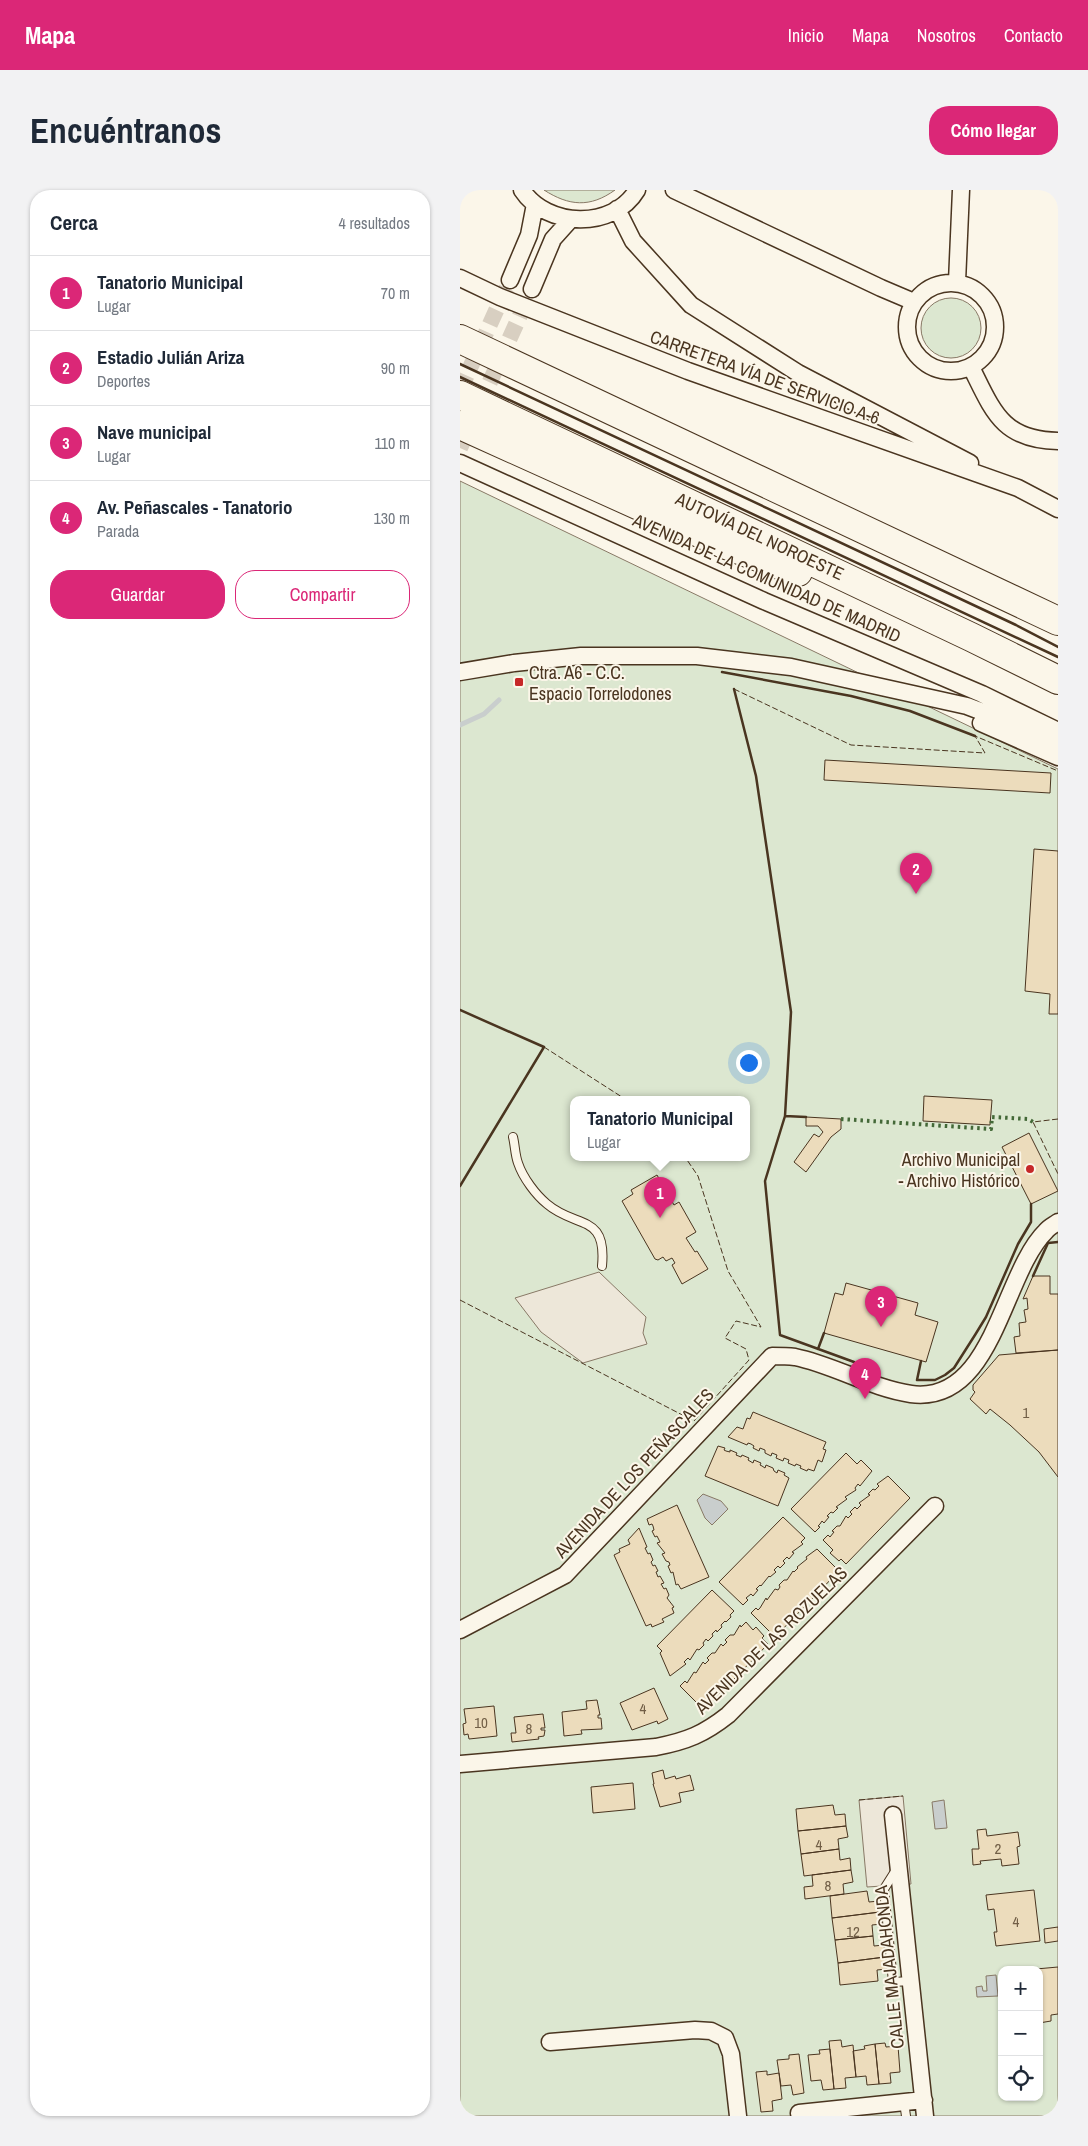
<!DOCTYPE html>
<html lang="es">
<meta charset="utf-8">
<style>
body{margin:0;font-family:"Archivo Narrow",sans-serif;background:#f2f2f3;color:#1f2937}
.controls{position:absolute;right:15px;bottom:15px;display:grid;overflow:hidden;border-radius:10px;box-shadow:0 1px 4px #0004}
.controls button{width:45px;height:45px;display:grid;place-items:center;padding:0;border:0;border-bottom:1px solid #e0e1e3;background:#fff;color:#1f2937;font:25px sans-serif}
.you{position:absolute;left:288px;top:872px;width:18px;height:18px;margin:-12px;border:4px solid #fff;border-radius:50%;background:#1a73e8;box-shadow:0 0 0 8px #1a73e833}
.badge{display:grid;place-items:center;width:32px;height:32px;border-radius:50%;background:#db2777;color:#fff;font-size:16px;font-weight:700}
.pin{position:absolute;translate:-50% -41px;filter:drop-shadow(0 1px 2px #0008)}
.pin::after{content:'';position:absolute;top:26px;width:18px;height:15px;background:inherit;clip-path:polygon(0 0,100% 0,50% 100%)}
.popup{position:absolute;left:110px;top:906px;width:180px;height:65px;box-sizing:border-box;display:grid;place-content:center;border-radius:10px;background:#fff;filter:drop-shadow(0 1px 4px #0005);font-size:16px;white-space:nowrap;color:#747a83}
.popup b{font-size:19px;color:#1f2937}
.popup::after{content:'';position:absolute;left:50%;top:100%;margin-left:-10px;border:10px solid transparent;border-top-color:#fff}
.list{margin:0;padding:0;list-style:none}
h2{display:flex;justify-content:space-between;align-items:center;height:65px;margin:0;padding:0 20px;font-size:21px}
h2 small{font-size:16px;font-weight:400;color:#747a83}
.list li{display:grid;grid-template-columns:32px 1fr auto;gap:15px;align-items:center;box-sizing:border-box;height:75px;padding:0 20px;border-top:1px solid #e0e1e3}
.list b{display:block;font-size:19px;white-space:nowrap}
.list p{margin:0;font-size:16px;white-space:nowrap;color:#747a83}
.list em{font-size:16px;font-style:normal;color:#747a83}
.actions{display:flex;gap:10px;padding:15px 20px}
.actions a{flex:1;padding:11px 0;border:1px solid #db2777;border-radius:20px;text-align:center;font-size:18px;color:#db2777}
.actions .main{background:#db2777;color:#fff}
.icon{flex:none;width:28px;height:28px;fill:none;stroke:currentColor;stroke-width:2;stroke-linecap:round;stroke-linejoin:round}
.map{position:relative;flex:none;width:598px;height:1926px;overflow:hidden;border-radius:20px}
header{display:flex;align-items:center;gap:30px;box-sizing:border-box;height:70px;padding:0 25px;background:#db2777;color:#fff}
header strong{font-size:24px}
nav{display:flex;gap:28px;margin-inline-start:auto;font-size:18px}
.intro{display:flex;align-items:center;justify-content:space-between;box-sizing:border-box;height:120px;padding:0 30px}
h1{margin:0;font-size:35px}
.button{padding:12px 22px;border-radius:20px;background:#db2777;color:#fff;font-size:18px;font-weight:700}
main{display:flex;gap:30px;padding:0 30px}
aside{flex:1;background:#fff;border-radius:20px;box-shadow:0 1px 4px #0004}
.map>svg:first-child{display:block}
</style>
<header>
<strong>Mapa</strong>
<nav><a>Inicio</a><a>Mapa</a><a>Nosotros</a><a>Contacto</a></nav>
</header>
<div class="intro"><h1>Encuéntranos</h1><a class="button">Cómo llegar</a></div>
<main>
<aside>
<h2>Cerca<small>4 resultados</small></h2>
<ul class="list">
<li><span class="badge">1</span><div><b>Tanatorio Municipal</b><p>Lugar</p></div><em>70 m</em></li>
<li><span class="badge">2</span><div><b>Estadio Julián Ariza</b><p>Deportes</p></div><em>90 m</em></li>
<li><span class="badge">3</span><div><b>Nave municipal</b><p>Lugar</p></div><em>110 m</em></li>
<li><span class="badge">4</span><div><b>Av. Peñascales - Tanatorio</b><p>Parada</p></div><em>130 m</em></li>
</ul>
<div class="actions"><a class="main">Guardar</a><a>Compartir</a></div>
</aside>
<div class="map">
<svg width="598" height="1926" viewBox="0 0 598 1926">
<rect width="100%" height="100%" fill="#fbf6e9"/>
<path fill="#dce7d0" stroke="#887966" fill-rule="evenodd" d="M84,0H155C130,18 109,16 84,0Z
M461 138a30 30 0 1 1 60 0a30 30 0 1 1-60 0Z
M0,291L598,579V1926H0ZM114,909H286V967H114ZM542,1780H579V1907H542Z"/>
<path fill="#ede7d9" stroke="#887966" d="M139,1082L186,1127L183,1143L187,1154L123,1173L81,1142L55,1108Z
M443,1606L451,1694L407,1697L399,1610Z"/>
<path fill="#c9cecd" stroke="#887966" d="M243,1304L261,1311L268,1319L252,1335L245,1328L237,1310Z
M484,1610L487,1638L475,1639L472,1612Z
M536,1785L538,1806L517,1807L516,1797L522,1796L523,1801H527L526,1786Z"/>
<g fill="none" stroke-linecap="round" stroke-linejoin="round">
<path stroke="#c9cecd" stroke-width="5" d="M0,535L24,524L39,510"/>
</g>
<path fill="#ecdcbc" stroke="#4a3520" d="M365,570L591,583L590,603L364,590Z
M574,659L598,661V824H589L590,804L565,801Z
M464,906L532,910L530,935L463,931Z
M346,927L381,929V939L371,947L346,982L334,972L354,944L359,947L363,942L358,936H346Z
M569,943L598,1001L571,1014L542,957Z
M197,985L214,1015L219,1012L236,1042L226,1048L235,1062L237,1061L248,1079L222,1094L212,1075L215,1073L212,1068L206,1071L203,1067L198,1070L195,1069L162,1011L173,1004L171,1000Z
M573,1086H590V1104H598V1160L556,1163L554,1147L560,1146L559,1133L566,1132L564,1120L568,1119L567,1108L563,1109Z
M386,1093L458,1113L455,1125L478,1132L466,1172L364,1143L375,1103L383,1105Z
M598,1160V1287L579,1262L550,1235L530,1219L526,1224L510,1209L515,1202L513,1200V1195L539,1165Z
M293,1222L366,1252L363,1259L366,1260L362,1272L358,1270L354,1281L348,1279L347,1281L340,1278L341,1276L336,1274L335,1276L328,1273L329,1270L324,1268L323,1271L316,1268L317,1265L312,1263L311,1266L305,1263V1260L300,1258L299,1261L293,1258L294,1256L291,1254L288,1253L287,1255L268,1247L277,1237L283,1239L287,1228L290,1229Z
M258,1256L265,1258L264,1260L266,1261L270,1262V1260L277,1263L276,1265L281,1267L282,1265L289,1268L288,1270L293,1273L294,1270L301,1273L300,1275L302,1276L305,1278L306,1275L313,1278L314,1281L317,1283L318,1280L325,1283L324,1285L329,1288L318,1316L245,1286Z
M386,1263L397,1274L401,1270L412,1281L400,1296L398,1294L395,1298L396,1300L385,1307L387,1309L376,1317L378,1318L373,1323L371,1322L367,1326L369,1327L364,1333L362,1331L360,1334L358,1336L360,1337L355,1342L331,1319Z
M428,1286L450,1308L386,1374L381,1369L379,1371L370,1363L373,1360L363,1350L368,1345L370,1347L374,1342L372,1341L377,1336H380L386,1326L388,1328L392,1324L390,1322L395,1317L397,1319L401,1315L399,1313L410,1305L408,1304L413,1299L415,1300L419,1296L417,1294Z
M217,1315L249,1387L221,1399L218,1394L216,1395L213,1382L211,1383L208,1376L210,1375L209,1372L206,1371L202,1364L205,1363L197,1353L200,1352L197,1346L195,1347L192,1341L194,1340L193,1336L192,1334L189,1335L187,1329Z
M323,1327L345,1348L341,1352L343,1354L332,1362L334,1363L329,1369L327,1367L323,1371L325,1373L320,1378L318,1376L314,1380L316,1382L310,1387L309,1386L301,1396L300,1395L296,1399L298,1400L293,1406L291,1404L286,1408L288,1410L283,1415L259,1392Z
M179,1338L187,1357L185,1358L188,1364L190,1363L193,1370L191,1372L193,1376L195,1375L198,1381L196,1382L198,1387L200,1386L204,1393L201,1394L204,1399L206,1398L209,1405L207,1408L214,1417L212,1418L214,1423L202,1429L204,1432L192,1437L191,1434L186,1436L154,1365L160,1362L159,1359L170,1354L168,1350Z
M357,1359L379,1381L315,1447L291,1423L296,1418L298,1420L300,1418L306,1408L307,1410L315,1399L318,1400L320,1397L319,1395L324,1390H327L333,1381L334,1382L338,1378L337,1377L347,1369L346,1367Z
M252,1400L274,1421L270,1425L271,1427L266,1432L265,1431L261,1435L262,1437L257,1442L256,1440L252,1444L253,1446L248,1451L246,1449L243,1453L244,1455L239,1460L237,1459L230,1470L228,1468L224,1472L226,1474L210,1486L200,1463L202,1461L197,1456Z
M286,1432L293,1440L296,1437L304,1446L302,1448L308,1454L244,1520L220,1496L225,1491L227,1493L234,1482L236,1483L243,1472L245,1474L249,1470L247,1468L252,1463H255L261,1454L263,1456L267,1452L265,1450L270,1445H274L280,1435L281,1437Z
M194,1498L208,1529L198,1534L197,1531L172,1540L160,1513Z
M137,1510L140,1525H138V1528H141L142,1539L121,1540L122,1544L104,1546L102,1522L127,1519L126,1511Z
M34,1516L37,1546L9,1549L8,1544L4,1545L3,1534L6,1533L4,1519Z
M83,1524L85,1538H81V1540H85L84,1546L78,1547L79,1549L52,1552L51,1543H56L54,1527Z
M203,1580L205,1589L215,1586L216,1589L230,1585L234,1600L219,1603L221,1612L200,1617L193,1594H194L192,1583Z
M173,1593L175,1619L133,1623L131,1597Z
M373,1615L375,1625L385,1624L386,1636L338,1641L336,1619Z
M386,1636L388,1647L378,1649L379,1659L341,1664L338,1641Z
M526,1639L527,1646L558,1642L560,1656L557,1657L559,1674L542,1676L541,1669L520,1671L521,1674L513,1675L512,1659H519L517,1640Z
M379,1659L380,1670L390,1668L391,1680L344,1686L341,1664Z
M391,1680L393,1692L383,1694L384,1704L345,1709L344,1697L353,1696L352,1685Z
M574,1700L580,1751L536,1756L534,1742H537L534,1719L528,1720L526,1705Z
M407,1701L409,1712L419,1711L420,1722L372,1728L370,1706Z
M420,1722L422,1734L412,1735L413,1746L375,1750L372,1728Z
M598,1737V1751L585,1753L584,1739Z
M413,1746L414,1756L424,1755L425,1767L378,1773L375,1750Z
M425,1767L427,1779L417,1780L418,1791L380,1795L378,1773Z
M598,1777V1824L591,1825V1831L579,1833V1780L576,1779Z
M381,1850L382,1857L393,1855L396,1887L385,1888L386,1898L374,1899L369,1851Z
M425,1853L426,1857L438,1856L440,1882L430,1883L431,1893L419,1894L415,1854Z
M415,1854L419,1894L407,1895L406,1886L396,1887L393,1861L405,1859L404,1856Z
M370,1859L374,1899L363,1900L361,1890L351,1891L348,1865L360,1864L359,1860Z
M339,1864L344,1903L333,1905L331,1895L321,1896L317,1870L329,1869V1865Z
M307,1881V1885L319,1883L322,1909L312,1911L313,1921L301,1922L296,1882Z"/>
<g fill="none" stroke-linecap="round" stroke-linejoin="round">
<path stroke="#d8cfc1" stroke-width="16" stroke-dasharray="16 8" stroke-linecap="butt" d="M0,200L50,90
M0,258L72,99"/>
<defs>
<path id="service" d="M53,947C55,955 55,965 58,973C63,988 76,1005 87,1014C116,1039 147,1023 142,1076
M436,1680L424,1699L433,1792L451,1791
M444,1912L446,1926"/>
<path id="minor" d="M62,0C87,38 153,40 177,0
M214,0L421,98L454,112
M157,19L173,51L231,115L338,183L510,273
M0,88L40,107L228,181L558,298L598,319
M50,90L69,45L75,14
M497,92L501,0
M447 137a44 44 0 1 1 88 0a44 44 0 1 1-88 0Z
M72,99L93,49L111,29
M511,177C533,221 542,250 598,251
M0,273L304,411L522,504L598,541
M0,482L54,473L121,466H237L331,477L507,516L565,538L598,555
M521,533L598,567
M0,1440L105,1385L312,1166C319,1166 327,1166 335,1167C374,1175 411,1198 451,1204C534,1215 542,1084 586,1041C589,1037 594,1035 598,1032
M0,1574L196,1557C227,1551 244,1544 268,1525L475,1316
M433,1625L465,1926
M90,1852L235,1840L251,1841L265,1848L271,1864L278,1926
M339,1923L464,1910"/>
<path id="motorway" d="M0,149L598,431
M0,205L511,447L598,490
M0,235L266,355L338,382"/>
</defs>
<use href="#service" stroke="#4a3520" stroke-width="10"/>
<use href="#minor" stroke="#4a3520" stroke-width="19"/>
<use href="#motorway" stroke="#4a3520" stroke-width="30"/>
<use href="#service" stroke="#fbf6e9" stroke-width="8"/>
<use href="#minor" stroke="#fbf6e9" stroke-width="16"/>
<use href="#motorway" stroke="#fbf6e9" stroke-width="28"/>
<path stroke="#436837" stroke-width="4" stroke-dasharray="2.5 4" stroke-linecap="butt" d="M381,929L531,939L532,927L568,929L573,932"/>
<path stroke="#4a3520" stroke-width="1" stroke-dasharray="6 2.5" stroke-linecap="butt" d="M274,499L391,555L525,563L515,546L598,581
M84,857L165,909
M598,929L573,932L598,984
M0,1110L234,1231L289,1170L286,1159L265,1148L276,1131L301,1137L268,1081L238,986L225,967
M399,1610L443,1606"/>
<path stroke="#4a3520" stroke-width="2.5" d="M0,174L556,435L598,457
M0,187L598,467
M262,482L391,506L450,521L515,546
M274,499L296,586L331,822L325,926
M0,820L84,857L0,996
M346,927L325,926L305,991L320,1145L394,1172
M573,1086L588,1053L598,1052
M358,1159L364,1143
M461,1171L457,1190H475L485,1185L494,1178L515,1145L526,1127L558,1054L571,1032V1014"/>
</g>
<g fill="#c62828" stroke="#fbf6e9" stroke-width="2">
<rect x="54" y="487" width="10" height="10" rx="2.5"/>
<circle cx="570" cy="979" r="5"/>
</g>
<g text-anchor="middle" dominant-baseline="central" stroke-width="4" stroke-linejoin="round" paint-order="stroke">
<g font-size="15" fill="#725f47">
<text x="566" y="1222">1</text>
<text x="183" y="1518">4</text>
<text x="21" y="1532">10</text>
<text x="69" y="1538">8</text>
<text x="359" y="1654">4</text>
<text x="538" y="1658">2</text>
<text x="368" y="1695">8</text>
<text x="556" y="1731">4</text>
<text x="393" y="1741">12</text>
</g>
<g font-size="18" fill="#4a3520" stroke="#fbf6e9">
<text transform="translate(305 187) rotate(20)">CARRETERA VÍA DE SERVICIO A-6</text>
<text transform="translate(300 346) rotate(25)">AUTOVÍA DEL NOROESTE</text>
<text transform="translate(307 388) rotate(24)">AVENIDA DE LA COMUNIDAD DE MADRID</text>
<text transform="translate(174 1283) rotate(-47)">AVENIDA DE LOS PEÑASCALES</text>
<text transform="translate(311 1450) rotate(-44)">AVENIDA DE LAS ROZUELAS</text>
<text transform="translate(429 1777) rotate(-96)">CALLE MAJADAHONDA</text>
</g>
<g font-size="18" fill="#4a3520" stroke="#fbf6e9" text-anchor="start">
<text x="69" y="482">Ctra. A6 - C.C.<tspan x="69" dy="21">Espacio Torrelodones</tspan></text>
<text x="560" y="969" text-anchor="end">Archivo Municipal<tspan x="560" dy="21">- Archivo Histórico</tspan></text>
</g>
</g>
</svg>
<div class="controls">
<button>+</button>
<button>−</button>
<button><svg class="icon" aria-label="locate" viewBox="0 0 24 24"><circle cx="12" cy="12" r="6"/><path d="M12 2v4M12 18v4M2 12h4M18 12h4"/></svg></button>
</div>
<div class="you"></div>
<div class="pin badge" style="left:200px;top:1028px">1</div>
<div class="popup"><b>Tanatorio Municipal</b>Lugar</div>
<div class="pin badge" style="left:456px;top:704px">2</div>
<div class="pin badge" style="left:421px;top:1137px">3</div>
<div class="pin badge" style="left:405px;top:1209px">4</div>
</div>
</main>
